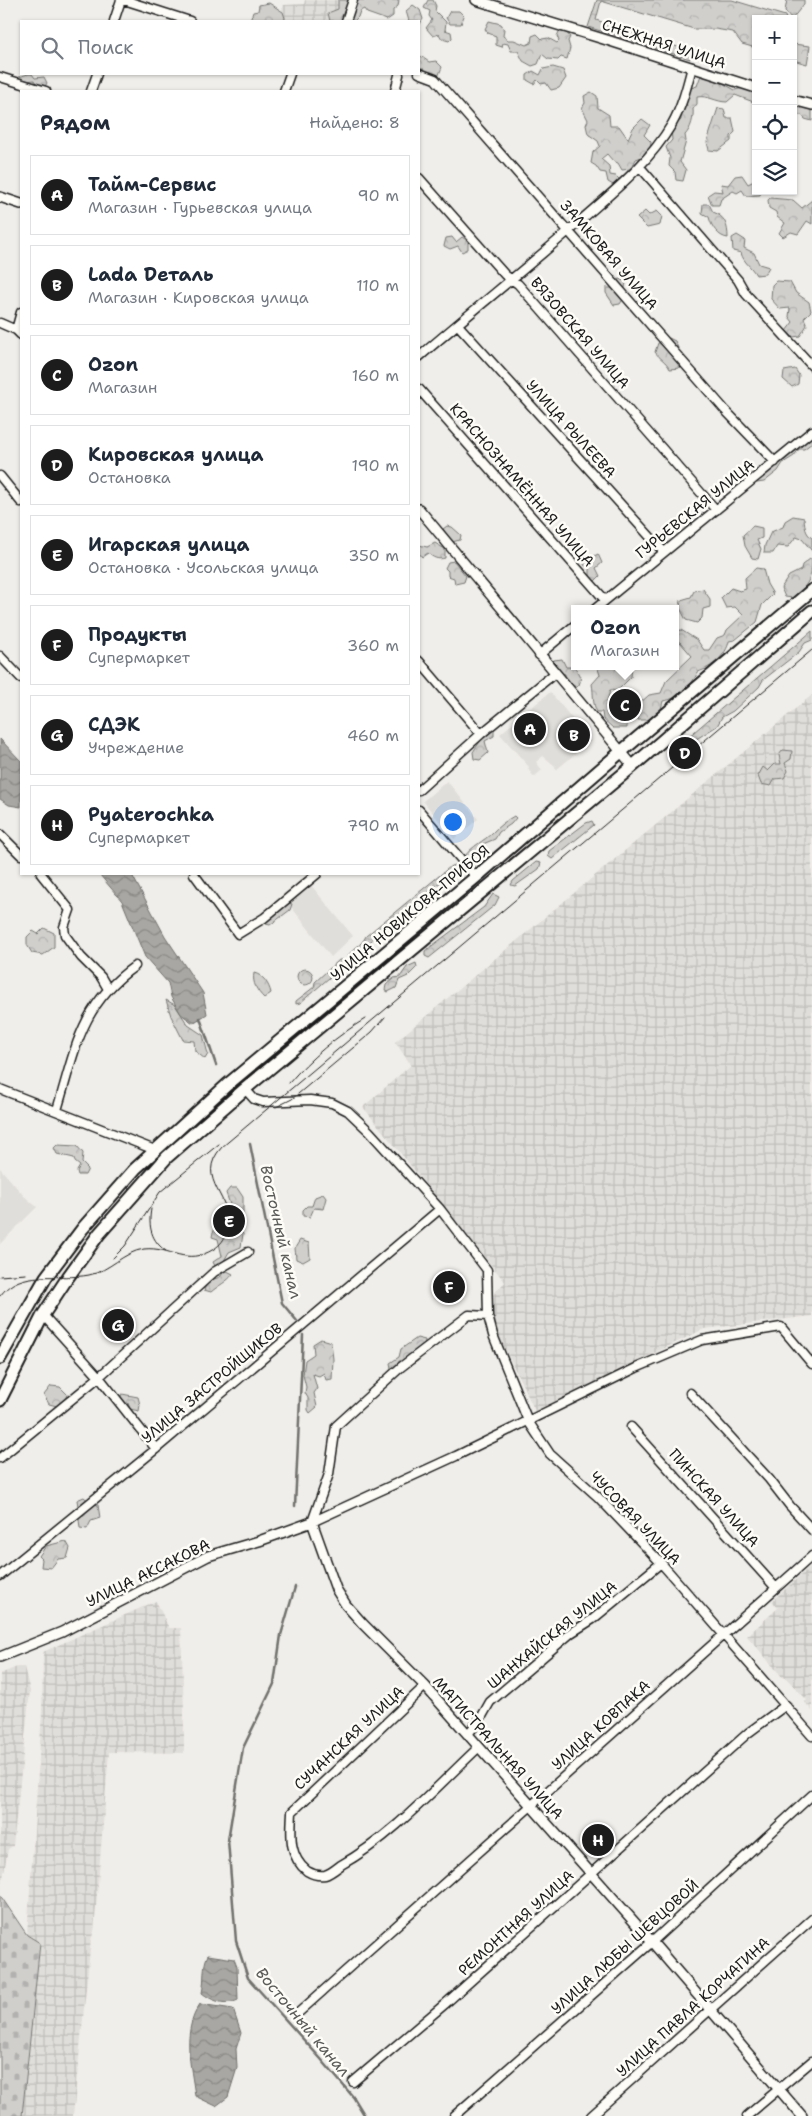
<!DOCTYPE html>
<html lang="ru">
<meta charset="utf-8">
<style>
body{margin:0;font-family:"Shantell Sans",sans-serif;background:#f2f2f3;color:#1f2937}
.controls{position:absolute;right:15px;top:15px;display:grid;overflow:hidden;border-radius:0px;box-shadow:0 1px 4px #0004}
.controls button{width:45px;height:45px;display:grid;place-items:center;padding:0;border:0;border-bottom:1px solid #e0e1e3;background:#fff;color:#1f2937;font:25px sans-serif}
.you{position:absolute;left:452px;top:821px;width:18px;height:18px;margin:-12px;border:4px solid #fff;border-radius:50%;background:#1a73e8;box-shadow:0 0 0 8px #1a73e833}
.badge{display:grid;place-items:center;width:32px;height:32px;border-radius:50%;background:#1c1c1c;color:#fff;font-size:16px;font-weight:700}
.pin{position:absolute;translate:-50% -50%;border:2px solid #fff;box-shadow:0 1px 5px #0006}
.popup{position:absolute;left:571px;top:605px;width:108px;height:65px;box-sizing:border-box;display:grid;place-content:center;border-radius:0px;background:#fff;filter:drop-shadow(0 1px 4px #0005);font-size:16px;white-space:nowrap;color:#747a83}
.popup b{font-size:19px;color:#1f2937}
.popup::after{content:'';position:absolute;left:50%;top:100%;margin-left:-10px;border:10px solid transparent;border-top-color:#fff}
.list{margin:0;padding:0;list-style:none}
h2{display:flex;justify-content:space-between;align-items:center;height:65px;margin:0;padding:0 20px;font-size:21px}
h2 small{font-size:16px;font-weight:400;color:#747a83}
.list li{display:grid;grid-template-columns:32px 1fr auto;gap:15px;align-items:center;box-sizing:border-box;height:80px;margin:0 10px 10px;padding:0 10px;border:1px solid #e0e1e3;border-radius:0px}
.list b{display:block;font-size:19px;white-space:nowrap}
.list p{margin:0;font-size:16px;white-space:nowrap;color:#747a83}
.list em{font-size:16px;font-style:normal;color:#747a83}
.icon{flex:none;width:28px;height:28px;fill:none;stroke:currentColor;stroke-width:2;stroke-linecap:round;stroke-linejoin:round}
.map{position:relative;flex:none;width:812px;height:2116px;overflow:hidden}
.search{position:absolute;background:#fff;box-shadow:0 1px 4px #0004;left:20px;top:20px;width:400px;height:55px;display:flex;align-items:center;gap:12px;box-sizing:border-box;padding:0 18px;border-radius:0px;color:#747a83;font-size:19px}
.panel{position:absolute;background:#fff;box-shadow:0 1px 4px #0004;left:20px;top:90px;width:400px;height:785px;border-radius:0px}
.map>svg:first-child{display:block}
</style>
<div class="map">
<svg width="812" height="2116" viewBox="0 0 812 2116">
<defs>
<pattern id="industrial-grid" width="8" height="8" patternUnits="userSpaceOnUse" patternTransform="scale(1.25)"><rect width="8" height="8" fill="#e0deda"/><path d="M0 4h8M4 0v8" fill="none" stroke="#c0beba"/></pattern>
<pattern id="forest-crowns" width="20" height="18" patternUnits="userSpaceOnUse" patternTransform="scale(1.25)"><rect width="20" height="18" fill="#d0cfcc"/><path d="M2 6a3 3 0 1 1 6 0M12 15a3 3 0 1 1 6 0" fill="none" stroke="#b2b1af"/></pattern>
<pattern id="cemetery-stones" width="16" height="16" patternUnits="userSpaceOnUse" patternTransform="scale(1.25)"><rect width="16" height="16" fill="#d0cfcc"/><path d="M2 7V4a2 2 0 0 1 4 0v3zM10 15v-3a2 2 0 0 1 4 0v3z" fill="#b2b1af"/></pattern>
<pattern id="water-waves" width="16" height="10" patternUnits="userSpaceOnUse" patternTransform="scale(1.25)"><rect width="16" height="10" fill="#a8a7a3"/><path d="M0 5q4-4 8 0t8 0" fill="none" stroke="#888784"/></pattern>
</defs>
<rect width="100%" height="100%" fill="#f0eeea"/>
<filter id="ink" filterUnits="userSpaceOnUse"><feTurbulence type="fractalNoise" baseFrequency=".02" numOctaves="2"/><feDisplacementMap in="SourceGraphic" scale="10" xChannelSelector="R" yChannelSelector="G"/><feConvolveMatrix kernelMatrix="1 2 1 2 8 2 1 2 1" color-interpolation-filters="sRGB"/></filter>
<g filter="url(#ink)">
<path fill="#e0deda" d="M550,692L591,741L556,770L555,766L543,756L536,762L542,770L534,777L528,769L529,767L500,734Z
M447,781L478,819L454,839L423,801Z
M310,884L353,936L331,957L288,903Z
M0,1168L24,1196L37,1207L0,1244Z"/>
<path fill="url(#industrial-grid)" d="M305,0H348L342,21H277L284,5L304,4Z
M812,695V1316L704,1329L535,1411L497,1332L491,1305L494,1293L505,1282L363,1107L411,1065L395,1042Z
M812,1565V1711L805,1702L807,1700L785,1677L783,1678L747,1636L778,1608L772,1601Z
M156,1601L169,1628H181L184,1710V1753L109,1752L94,1931L91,1940L73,2116H22L40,1944L27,1935L42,1713L43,1652Z
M17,1667H24L30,1691L13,1846L8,1849L0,1895V1674Z"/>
<path fill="url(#forest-crowns)" stroke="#767674" d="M338,0H353L344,21H330L328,13L338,9Z
M359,0H399L398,6L393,10V16L387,20L367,13L364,9L360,11L358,17L354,21H348L347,16L354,11L355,3Z
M428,0H433L436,6L435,11L446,22L445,30L451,32L452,38L449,41L442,39L439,34L433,36L426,28L432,20L429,16L430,11L424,8Z
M597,0H732L785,16L786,19H756V48L742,44L733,32L715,29H694L601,1L596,20L693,52L690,59L588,27Z
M787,0H804V4L792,19L785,11Z
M269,3L283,12L285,18L284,21H250L253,12L258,11L259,5Z
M413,5L420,10L423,19L420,24L419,21H409L406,11Z
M450,11H459L464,16L461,24H450L446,18Z
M489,21L501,24L504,29L503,36L508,40H514L526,45L531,43L532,36L537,34L542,39L548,38L557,43L559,41L557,36L559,32H566L570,37L568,41L570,48L567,59L561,57L558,60L548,59L542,54L538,64L532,66L523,61L518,51H511L508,44L503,43L502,47L496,45V36L488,33L485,29Z
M793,44L810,46L807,64L793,60Z
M419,55L429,62L436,61L442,67L438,77L426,78L424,68H419V70Z
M553,67L563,70L566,78L559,88L551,90L546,83L541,84L537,80L534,84L527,80V75L533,71L540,75L543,69Z
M28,74H32L35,78L44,77L47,83L44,88L38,86L34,80L21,82L19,77Z
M701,75L715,79L735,90L743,88L756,92V103L735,95L727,102C716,102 708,95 697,97V104L693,109C694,117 691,129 685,135L686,141L680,162L686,170L683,181L676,180L675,172L669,166L670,158L666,147L672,140L671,127L681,120V109L687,106L685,99L688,89L697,86Z
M591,92L597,96L598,108L609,115L610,126H619L628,139L633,128L642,119L650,125L644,135L651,142L650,154L636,159L631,169L622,170L618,163L613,161L607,154L601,159L609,166L610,175L616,176L620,180L615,186L608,182L606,173L600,172L596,166L591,163L593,152L600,146L598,141L588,134L586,125L588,120L582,108L585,103L584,96Z
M793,104L812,108V121L805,119L802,115H793Z
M718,108L724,109L726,118H732L735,132L731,136V141L718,151L709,150L707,142Z
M742,175L748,184L756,180V191H761L760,195L746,196L742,190L737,193L733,191L721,199L719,205H712L708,195L714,191L723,192L721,184L728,185L735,176Z
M770,198L793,200L802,208L812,200V224L807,221L798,234L791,232L783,237L779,233L785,223L777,217L776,212L769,208L768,200Z
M703,204H709L713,212C725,216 728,226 728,238C718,237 711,226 709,217L702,213Z
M645,211L649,215L657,211L662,216L660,225L647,228L637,218Z
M737,235L745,240L744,248L754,253L759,264L769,267L765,274L756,275C751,266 744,263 741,253L733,251L732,238Z
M452,237L456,242L462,237L468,241V249L462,252L458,246L450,249L444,246L446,238Z
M619,279L626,282L625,288L618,290L624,298L620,304L614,305L606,293V288H613V283Z
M776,281L790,282L796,293L809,302L811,311L804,318L807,325L800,336L793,337L786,331L793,322L789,317L790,308L780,309L771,299L772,285Z
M669,338L675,341L678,348L671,352L675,359L679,361V368L670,369C666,361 660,359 655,352L658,343Z
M795,369L799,375L798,384L792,387L783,379L784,371Z
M812,428V443L804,449H799L794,456L783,463L778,471L764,482L757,483L756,478L768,466L774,455H783Z
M793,516L804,518C805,527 805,533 812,538V551L802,539L796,537L788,547L777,546L773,553H764L765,545L771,532L783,527L785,521Z
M447,526L452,527L461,535L460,540L452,542L443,529Z
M753,526L762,528V538L757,540L761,549L758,559L752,558L745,546L743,535Z
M435,543L445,549V558C438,560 433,558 428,553L422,557L419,553V545L427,547Z
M598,554L602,563L596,568L600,576L595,581L590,576V569L584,565L585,561Z
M810,559H812C812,579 808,585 793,598L785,597L781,588L789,576L801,570L802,565Z
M454,561L466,576L464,582L455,584L454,578L448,576V571L445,568L448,562Z
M756,568L763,569L767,584L773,594L762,605L757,622L735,640L729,641C727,655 711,668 698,672C691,686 680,699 663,701L661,709L648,720H638L639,704L649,695L661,693L666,681L692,656L680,642H675V631L681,630L697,640L704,650H709L717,638L725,635L727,630L743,615L735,607L726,608L721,598L731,588L740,591L746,589L745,578Z
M703,589L710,599V607L703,609L702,618L697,623L686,620L680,608L681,600L691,597L694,591Z
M812,631V640L805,643L799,652L763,680L759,687L733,711L722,717L717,726L679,750L680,744Z
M562,659L566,667H575L581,679L579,685L571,687L565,682V674L558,672L552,665L554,660Z
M597,666H632L631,677L617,691L610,690L606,706L615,712L616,720L627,719V728H613L603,719L602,712H597C592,703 594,694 592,684L600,675Z
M494,730V736L485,741L488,753L480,760L474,759L473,752L483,737Z
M783,750L792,751L791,759L785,763L788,771L784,778L775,779L771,786L761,784L758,776L763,767L768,771L775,764H781L779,755Z
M514,816L516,818L511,824L499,832L495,839L483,844L482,848L470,859H465V856C472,846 484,841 492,833C499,826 505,821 514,816Z
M592,821L594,825L552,859L548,856L549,851L586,823Z
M536,862L541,863L539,869L515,886L511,885L513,881Z
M456,865V869L352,957L348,956C353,948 362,945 366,936L451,866Z
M493,894L499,897L495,905L429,958L425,956V951L484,907Z
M285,902L292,904L290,910L270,925L266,924L265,919L281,910Z
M44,928L54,933V947L43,955L32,953L27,945V937L33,931L38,934Z
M339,960H344V965L300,1003L296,1004V1001L314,987L315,982Z
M416,963L417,967L408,976L399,980L396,988L388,992L385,990L386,985L394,978L400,977L407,967Z
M297 977a8 8 0 1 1 16 0a8 8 0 1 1-16 0Z
M254,973C263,975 269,984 271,993L264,998C257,991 252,983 254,973Z
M166,1000L175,1005L188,1025L203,1035L208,1054L205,1059L195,1051L194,1041L183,1040L171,1016Z
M57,1145L77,1146L83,1153L82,1163L88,1169L85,1175H78L77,1171L80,1166L75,1162L74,1158L57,1154L54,1148Z
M230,1188H237L243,1197V1213L238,1218L234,1216L226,1193Z
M323,1194L326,1198L323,1209L314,1208L310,1217L303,1216V1210L307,1206H312L315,1197Z
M221,1220L227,1221L231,1228L237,1226L243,1234L241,1247L229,1252L221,1266L216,1268L213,1262L222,1256L218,1239L212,1237L213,1232Z
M300,1240L309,1243L310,1258L303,1262L296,1259L295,1248Z
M225,1270L233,1274C227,1282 219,1285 211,1292L204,1290L208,1281L220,1277Z
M417,1338L425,1340L424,1348L418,1351V1361L413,1364L399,1361L397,1368H391L390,1363L399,1357L401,1349Z
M321,1339L331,1342L333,1359L332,1379L326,1380L324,1373L319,1376L313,1374L317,1389L314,1393L317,1407L310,1413L308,1410V1398L305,1393L306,1387L303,1375L305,1360L314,1354L313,1344Z
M51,1386L60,1387L67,1394L65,1401L57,1406L49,1404L44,1395Z
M122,1394L138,1397L140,1405L139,1411L130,1409L128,1403L124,1404L119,1400Z
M84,1497L91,1503L98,1505L100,1518L91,1521L87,1529L80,1528L79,1520L87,1511L78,1506L77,1500Z
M66,1541L70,1548L67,1558L58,1559L51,1568L41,1567L42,1559L39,1556L46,1546Z"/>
<path fill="url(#cemetery-stones)" stroke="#767674" d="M0,1895L27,1935L40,1943L22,2116H0Z"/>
<path fill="url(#water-waves)" stroke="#706f6d" d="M0,739L21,761V807L9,805L0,799Z
M99,874L132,875L165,936L203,993L207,1014L193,1023L181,1014L171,997L168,983L145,957L122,901Z
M208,1955L234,1959L237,1967L238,2000C226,2006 212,2001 202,1993C205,1980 202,1966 208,1955Z
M200,2004L233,2009L241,2033L236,2049L237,2068L228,2097L216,2106L195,2096C191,2064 181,2033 200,2004Z"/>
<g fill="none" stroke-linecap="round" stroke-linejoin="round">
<path stroke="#706f6d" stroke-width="2.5" d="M200,1018L216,1065
M250,1144L282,1303L297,1321
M295,1506L303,1335
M295,1587L281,1635L274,1684L243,1748L228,1840L236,1941L248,1978L321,2059L354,2098L365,2116"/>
<defs>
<path id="minor" d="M124,0L190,21
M114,21L121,0
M346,21L353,0
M419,73L435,79L725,410L775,462
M0,77L46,91
M91,91L97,74
M284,91L290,74
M395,91L399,75
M640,167L738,280L746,294L812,366
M419,178L505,275L518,284L716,510
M0,323L16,330L21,335
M458,325L663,551
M16,330L21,312
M419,357C472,311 528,267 581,220C614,191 649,163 672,124C682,107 687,86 692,67
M419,389L605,600
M0,476L21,502
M595,609L812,431
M539,655L575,625
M0,656L21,678
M419,661L481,734
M419,790L481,734L555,673
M419,810L476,877
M0,834L21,855
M41,874L70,910L64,927L65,935L81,957L101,977L108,989
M194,874L238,934L264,918L317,874
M0,1089L155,1150
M245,1089L254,1099L263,1102L310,1100L332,1103L348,1111L369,1131L440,1209L487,1270L488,1316L493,1335L528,1421L550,1454L598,1497L661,1563L812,1736
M57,1110C75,1051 80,1005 135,966
M43,1315L99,1377L156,1449
M690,1393L769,1479L790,1506L812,1530
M631,1427L776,1588
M0,1458L99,1377L214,1272L248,1252
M312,1522L456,1456L636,1368L702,1340L781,1327L812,1364
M312,1522L329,1474L336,1426L401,1367L469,1315L488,1316
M0,1576L156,1449L440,1209
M425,1686L292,1812C291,1833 288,1856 307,1871C312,1874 319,1876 325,1875C330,1874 337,1868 341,1865C393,1836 436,1787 479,1747
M468,1734L481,1718L490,1702L571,1633L593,1619L661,1563
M297,2014L812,1556
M353,2082L445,2004L748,1733L786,1705
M454,2116L652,1942L812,1795
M591,2116L812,1919
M747,2116L812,2061"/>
<path id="tertiary" d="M476,0L610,41L756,88
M793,100L812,105
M0,197L21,204
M419,509L633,766
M0,1657L62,1632L208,1556L259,1541L312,1522L336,1589L346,1605L363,1624L425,1686L479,1747L652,1942L802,2116"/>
<path id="primary" d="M0,1358L46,1277L83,1228L135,1169L227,1085L476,877L602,768L812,590
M0,1400L43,1315L68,1277L99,1234L167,1157L245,1089L633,766L812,611"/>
</defs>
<use href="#minor" stroke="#1c1c1c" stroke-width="11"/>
<use href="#tertiary" stroke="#1c1c1c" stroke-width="12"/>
<use href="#primary" stroke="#1c1c1c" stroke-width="15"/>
<use href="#minor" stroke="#fdfcf7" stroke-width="8"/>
<use href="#tertiary" stroke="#fdfcf7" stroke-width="9"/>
<use href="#primary" stroke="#fdfcf7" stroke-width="11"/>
<path stroke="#1c1c1c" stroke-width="1" d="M289,1083C310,1058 337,1036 365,1019
M276,1107L292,1099L372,1032L385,1017
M151,1209C148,1226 151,1241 166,1251
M113,1258L125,1246L160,1192L219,1144
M0,1276L26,1274
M0,1296C20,1267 59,1281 89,1275C110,1271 123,1252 144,1249C171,1246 185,1267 214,1249C220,1245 225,1239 227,1232C237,1198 192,1180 222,1147L812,650"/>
</g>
</g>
<g text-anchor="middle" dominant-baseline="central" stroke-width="5" stroke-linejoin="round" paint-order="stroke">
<g font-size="15" fill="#1c1c1c" stroke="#fdfcf7">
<text transform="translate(664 44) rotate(18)">СНЕЖНАЯ УЛИЦА</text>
<text transform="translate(609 255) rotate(49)">ЗАМКОВАЯ УЛИЦА</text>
<text transform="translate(580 333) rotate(49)">ВЯЗОВСКАЯ УЛИЦА</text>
<text transform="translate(571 429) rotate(48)">УЛИЦА РЫЛЕЕВА</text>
<text transform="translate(522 485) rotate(49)">КРАСНОЗНАМЁННАЯ УЛИЦА</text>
<text transform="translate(695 509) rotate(-39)">ГУРЬЕВСКАЯ УЛИЦА</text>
<text transform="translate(410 913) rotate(-40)">УЛИЦА НОВИКОВА-ПРИБОЯ</text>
<text transform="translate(212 1383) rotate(-40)">УЛИЦА ЗАСТРОЙЩИКОВ</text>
<text transform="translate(714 1498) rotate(48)">ПИНСКАЯ УЛИЦА</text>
<text transform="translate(635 1518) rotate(46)">ЧУСОВАЯ УЛИЦА</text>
<text transform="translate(148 1573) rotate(-26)">УЛИЦА АКСАКОВА</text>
<text transform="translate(552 1635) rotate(-39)">ШАНХАЙСКАЯ УЛИЦА</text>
<text transform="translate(601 1725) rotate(-42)">УЛИЦА КОВПАКА</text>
<text transform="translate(349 1738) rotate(-43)">СУЧАНСКАЯ УЛИЦА</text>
<text transform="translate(498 1748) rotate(48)">МАГИСТРАЛЬНАЯ УЛИЦА</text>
<text transform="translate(516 1923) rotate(-42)">РЕМОНТНАЯ УЛИЦА</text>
<text transform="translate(625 1947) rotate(-42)">УЛИЦА ЛЮБЫ ШЕВЦОВОЙ</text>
<text transform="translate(693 2007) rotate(-42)">УЛИЦА ПАВЛА КОРЧАГИНА</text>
</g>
<g font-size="16" font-style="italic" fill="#5b5b59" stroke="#fdfcf7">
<text transform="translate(281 1232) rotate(77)">Восточный канал</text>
<text transform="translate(303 2022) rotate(50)">Восточный канал</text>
</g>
</g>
</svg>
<div class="controls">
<button>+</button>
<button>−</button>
<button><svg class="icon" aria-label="locate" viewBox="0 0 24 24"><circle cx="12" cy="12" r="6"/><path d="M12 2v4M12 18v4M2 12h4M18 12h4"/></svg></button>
<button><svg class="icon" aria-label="layers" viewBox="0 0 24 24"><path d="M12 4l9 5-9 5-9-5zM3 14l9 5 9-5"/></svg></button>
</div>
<div class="you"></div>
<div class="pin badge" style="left:530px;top:729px">A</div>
<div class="pin badge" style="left:574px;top:735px">B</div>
<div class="pin badge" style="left:625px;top:705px">C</div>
<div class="popup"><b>Ozon</b>Магазин</div>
<div class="pin badge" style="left:685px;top:753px">D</div>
<div class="pin badge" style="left:229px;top:1221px">E</div>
<div class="pin badge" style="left:449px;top:1287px">F</div>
<div class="pin badge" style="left:118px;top:1325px">G</div>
<div class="pin badge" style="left:598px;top:1840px">H</div>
<div class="search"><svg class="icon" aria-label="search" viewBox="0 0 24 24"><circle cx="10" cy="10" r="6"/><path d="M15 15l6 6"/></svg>Поиск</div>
<section class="panel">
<h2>Рядом<small>Найдено: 8</small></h2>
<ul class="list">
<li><span class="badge">A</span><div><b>Тайм-Сервис</b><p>Магазин · Гурьевская улица</p></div><em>90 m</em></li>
<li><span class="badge">B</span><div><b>Lada Dеталь</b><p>Магазин · Кировская улица</p></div><em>110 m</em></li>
<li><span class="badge">C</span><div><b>Ozon</b><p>Магазин</p></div><em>160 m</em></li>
<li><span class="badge">D</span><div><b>Кировская улица</b><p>Остановка</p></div><em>190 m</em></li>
<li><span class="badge">E</span><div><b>Игарская улица</b><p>Остановка · Усольская улица</p></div><em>350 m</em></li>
<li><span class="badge">F</span><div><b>Продукты</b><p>Супермаркет</p></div><em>360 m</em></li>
<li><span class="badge">G</span><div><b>СДЭК</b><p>Учреждение</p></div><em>460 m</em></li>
<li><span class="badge">H</span><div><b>Pyaterochka</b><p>Супермаркет</p></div><em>790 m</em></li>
</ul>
</section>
</div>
